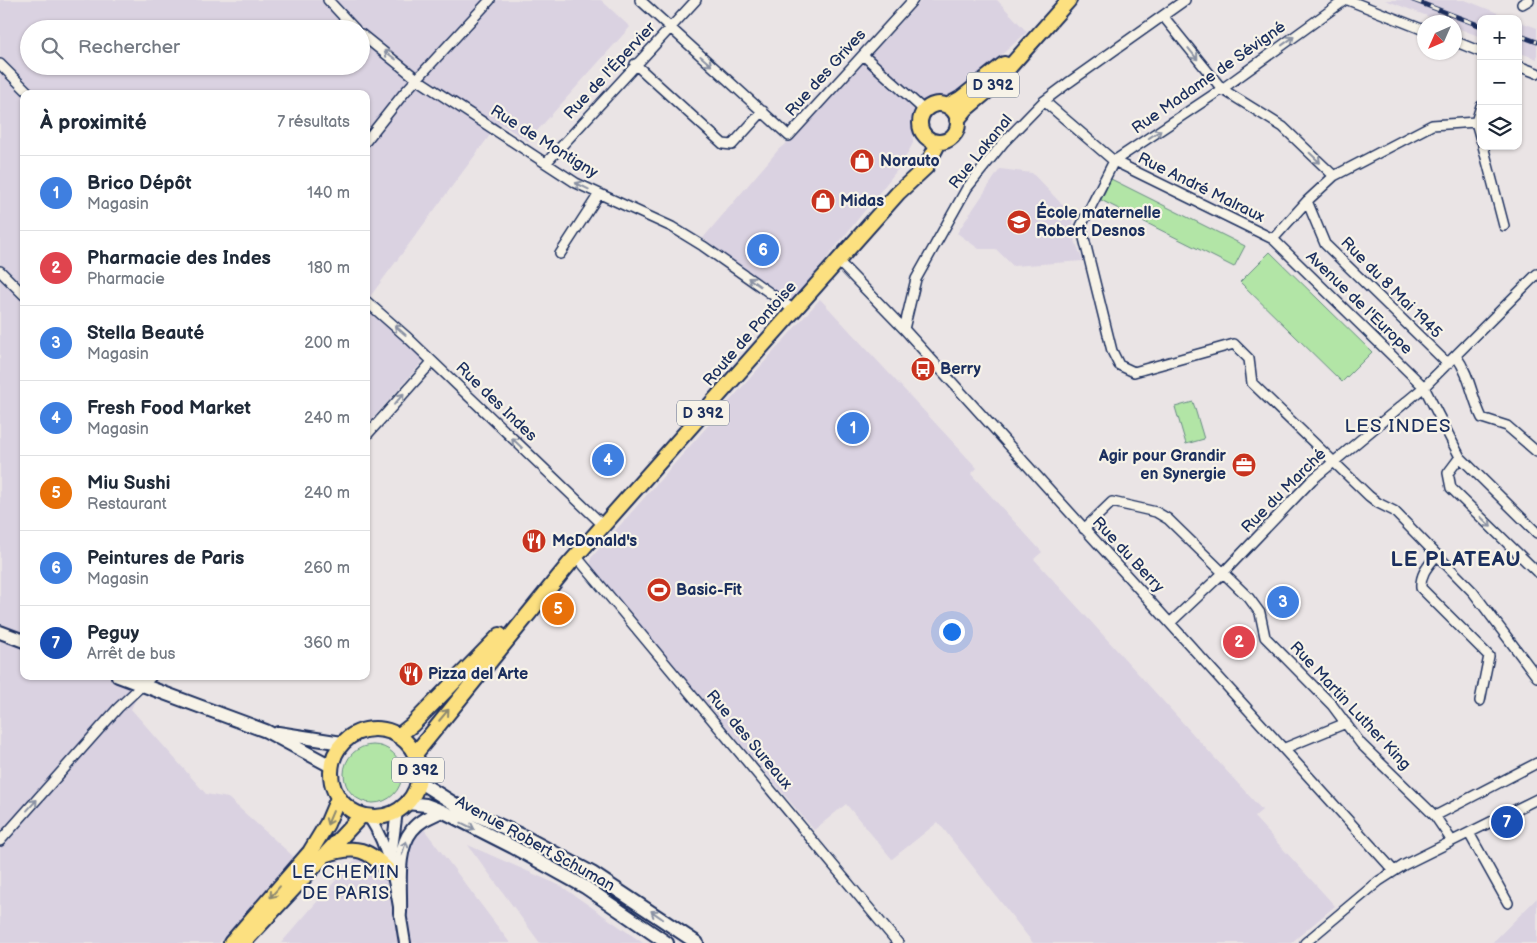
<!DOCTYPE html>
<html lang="fr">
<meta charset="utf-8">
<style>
body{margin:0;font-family:"Balsamiq Sans",sans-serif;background:#f2f2f3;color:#1f2937}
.controls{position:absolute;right:15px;top:15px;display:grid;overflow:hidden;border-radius:10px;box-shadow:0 1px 4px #0004}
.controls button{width:45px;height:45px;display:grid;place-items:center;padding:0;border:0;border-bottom:1px solid #e0e1e3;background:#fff;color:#1f2937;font:25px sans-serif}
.compass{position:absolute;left:1417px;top:15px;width:45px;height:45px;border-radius:50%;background:#fff;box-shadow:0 1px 4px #0004;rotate:225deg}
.you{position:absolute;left:951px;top:631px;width:18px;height:18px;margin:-12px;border:4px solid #fff;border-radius:50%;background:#1a73e8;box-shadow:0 0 0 8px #1a73e833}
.badge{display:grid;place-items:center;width:32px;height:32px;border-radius:50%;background:#2563eb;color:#fff;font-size:16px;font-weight:700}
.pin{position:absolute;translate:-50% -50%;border:2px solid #fff;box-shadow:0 1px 5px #0006}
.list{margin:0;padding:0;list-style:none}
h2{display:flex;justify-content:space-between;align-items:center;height:65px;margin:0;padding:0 20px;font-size:21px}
h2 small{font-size:16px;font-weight:400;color:#747a83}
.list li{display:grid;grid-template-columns:32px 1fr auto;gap:15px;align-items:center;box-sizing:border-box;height:75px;padding:0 20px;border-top:1px solid #e0e1e3}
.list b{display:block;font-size:19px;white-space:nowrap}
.list p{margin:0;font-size:16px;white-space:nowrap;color:#747a83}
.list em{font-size:16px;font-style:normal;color:#747a83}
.icon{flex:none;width:28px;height:28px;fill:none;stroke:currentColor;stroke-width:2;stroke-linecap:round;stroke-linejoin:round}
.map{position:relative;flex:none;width:1537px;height:943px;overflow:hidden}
.search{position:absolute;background:#fff;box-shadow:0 1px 4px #0004;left:20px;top:20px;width:350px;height:55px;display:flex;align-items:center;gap:12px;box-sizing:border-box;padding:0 18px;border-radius:28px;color:#747a83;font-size:19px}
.panel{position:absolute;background:#fff;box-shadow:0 1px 4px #0004;left:20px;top:90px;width:350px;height:590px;border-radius:10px}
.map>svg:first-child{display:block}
</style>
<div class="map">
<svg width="1537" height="943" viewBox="0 0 1537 943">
<rect width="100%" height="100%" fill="#eae4e5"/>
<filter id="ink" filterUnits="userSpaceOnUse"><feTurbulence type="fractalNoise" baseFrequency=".02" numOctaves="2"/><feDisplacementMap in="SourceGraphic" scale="10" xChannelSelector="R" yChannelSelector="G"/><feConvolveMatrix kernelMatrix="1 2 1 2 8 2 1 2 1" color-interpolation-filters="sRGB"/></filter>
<g filter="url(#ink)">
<path fill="#dad2e1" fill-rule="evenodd" d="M0,0H601L630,27L528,141L499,123L366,302V94H24V676H147L131,709L206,794L228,798L294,857L219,943H0ZM29,29H361V66H29Z
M922,0H997L1027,32L953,98L929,97L913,115V143L902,164L791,303L703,238L779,149L796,135Z
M1385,0H1465L1513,19H1481V37L1455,27L1454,22H1443Z
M1518,21L1537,28V59L1518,52Z
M1000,169L1032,173L1073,216L1075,241L1083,261L1013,266L996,249H979L957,233Z
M820,299L977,468L971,474L1042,552L1034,559L1262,810L1254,817L1335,906L1291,943H1033L938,822L892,859L846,804L814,830L591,567V558Z
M366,308L425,359L366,426Z
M417,820L510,943H281L351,863Z
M468,845L561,886L643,943H540Z
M1537,898V943H1492Z"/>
<path fill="#b2e5a6" stroke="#668a82" d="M1111,179L1245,246L1234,267L1101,200Z
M1270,252L1372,352L1342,382L1240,282Z
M1193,402L1204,439L1186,444L1175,407Z
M344 774a29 29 0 1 1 58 0a29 29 0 1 1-58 0Z"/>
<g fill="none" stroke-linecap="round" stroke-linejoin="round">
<defs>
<path id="minor" d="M328,0L355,29
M640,0L789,136L913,0
M1345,0L1222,89L1114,161L1273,239L1307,201L1334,176L1432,125L1476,122
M1348,0L1424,30
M1522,4L1529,0
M1163,16L1222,89L1283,127L1334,176
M361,34L417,79L576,183L672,227L703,246L794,310
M1454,41L1481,52
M863,55L925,111
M0,64L30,94
M635,64L723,144L732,145L763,111
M1518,66L1537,73
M1044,101L1114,161L1081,226L1112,351L1119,365L1134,372L1234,344L1249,359L1252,383L1369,496L1378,503L1394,511L1473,592L1537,677
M1481,106L1476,122L1481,140
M366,141L404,93L490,0
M1483,146L1504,226
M546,163L696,0
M1307,201L1325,244L1448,364
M1273,239L1424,387L1460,457L1537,533
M560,254L599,194
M838,261L904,329L1394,871
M0,271L24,295
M366,301L408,338L604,526
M904,329L916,279L967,188L1004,142L1044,101L1068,83L1185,0
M1456,356C1470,375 1472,398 1482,418L1507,426L1537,452
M366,436L432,362
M1460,457L1448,473L1451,488L1537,572
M1084,529L1112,502L1156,512L1168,519L1249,598L1260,613L1265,637L1332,705L1361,744L1435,816L1537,763
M576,556L898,943
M1436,556C1428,566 1420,574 1421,588L1489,656L1480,701
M1171,622L1223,573L1312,480L1424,387L1537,274
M1285,748L1346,723
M1435,816L1452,841
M1469,833L1508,903
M0,841L118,708L152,676
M1305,943L1379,881L1404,865L1537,799"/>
<path id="tertiary" d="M369,817C393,852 398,902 405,943
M390,864L397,811"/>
<path id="secondary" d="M0,632L24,641
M118,676L266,731L331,766
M278,733L342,743
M418,781L461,808L523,836L592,873L697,943
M407,803L426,805L442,811L513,847L585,887L667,943
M400,913C401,887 395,851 412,830C420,820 431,816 442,811"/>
<path id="primary" d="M920 123a19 19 0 1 1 38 0a19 19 0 1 1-38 0Z
M947,106L960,99L1004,64
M957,120L967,108L991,88L1069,0
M331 773a44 44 0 1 1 88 0a44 44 0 1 1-88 0Z
M398,736L412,725L500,635
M415,754L569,564L898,193L926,167L939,142
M325,855C357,844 367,849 391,873
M231,943L310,852L327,824L338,798
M243,943L361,816"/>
</defs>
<use href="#minor" stroke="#1b2f5e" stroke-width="12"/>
<use href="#tertiary" stroke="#1b2f5e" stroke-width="14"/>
<use href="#secondary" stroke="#1b2f5e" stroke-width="16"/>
<use href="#primary" stroke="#1b2f5e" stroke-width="18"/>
<use href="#minor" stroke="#f7f3e8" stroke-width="9"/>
<use href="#tertiary" stroke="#f7f3e8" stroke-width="10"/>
<use href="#secondary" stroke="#f7f3e8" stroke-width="12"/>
<use href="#primary" stroke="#fce080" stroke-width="14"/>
<defs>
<path id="rail" d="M1413,0L1481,26
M1518,35L1537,42"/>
</defs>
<use href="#rail" stroke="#1b2f5e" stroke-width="5"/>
<use href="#rail" stroke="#f7f3e8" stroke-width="3" stroke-dasharray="9" stroke-linecap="butt"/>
</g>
<defs><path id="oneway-shaft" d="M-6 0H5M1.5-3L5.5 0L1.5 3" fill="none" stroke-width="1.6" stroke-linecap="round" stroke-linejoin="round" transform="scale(1.25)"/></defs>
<g stroke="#8991a3">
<use href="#oneway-shaft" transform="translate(1288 41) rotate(-36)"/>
<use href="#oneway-shaft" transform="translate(1193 54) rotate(51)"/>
<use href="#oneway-shaft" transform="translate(390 55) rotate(-143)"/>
<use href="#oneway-shaft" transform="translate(706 61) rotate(41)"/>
<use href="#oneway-shaft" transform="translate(1155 134) rotate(-34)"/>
<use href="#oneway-shaft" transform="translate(1315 158) rotate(44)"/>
<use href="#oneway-shaft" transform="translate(582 186) rotate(-154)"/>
<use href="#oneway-shaft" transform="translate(754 282) rotate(-145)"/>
<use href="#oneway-shaft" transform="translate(400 330) rotate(-139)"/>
<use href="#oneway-shaft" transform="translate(399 399) rotate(-49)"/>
<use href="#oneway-shaft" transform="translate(517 443) rotate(-136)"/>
<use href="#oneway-shaft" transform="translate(1486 522) rotate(44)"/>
<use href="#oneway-shaft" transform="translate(32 805) rotate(-48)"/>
<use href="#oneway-shaft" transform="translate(468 826) rotate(26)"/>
<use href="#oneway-shaft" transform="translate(404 848) rotate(-72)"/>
<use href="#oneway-shaft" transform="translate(657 915) rotate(-145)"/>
</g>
<g stroke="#8c886f">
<use href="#oneway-shaft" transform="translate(444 715) rotate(-50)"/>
<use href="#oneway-shaft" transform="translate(330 818) rotate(113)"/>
<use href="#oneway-shaft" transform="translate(275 892) rotate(131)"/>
</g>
</g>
<defs>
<symbol id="shop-disc" viewBox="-11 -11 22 22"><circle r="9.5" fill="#c8321e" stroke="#f7f3e8"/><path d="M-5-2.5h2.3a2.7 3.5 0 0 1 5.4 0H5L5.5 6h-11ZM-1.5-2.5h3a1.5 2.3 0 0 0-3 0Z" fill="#fff"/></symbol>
<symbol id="school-disc" viewBox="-11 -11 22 22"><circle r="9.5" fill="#c8321e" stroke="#f7f3e8"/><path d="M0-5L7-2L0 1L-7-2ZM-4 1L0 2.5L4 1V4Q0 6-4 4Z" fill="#fff"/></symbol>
<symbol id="bus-disc" viewBox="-11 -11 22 22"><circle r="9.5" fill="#c8321e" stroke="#f7f3e8"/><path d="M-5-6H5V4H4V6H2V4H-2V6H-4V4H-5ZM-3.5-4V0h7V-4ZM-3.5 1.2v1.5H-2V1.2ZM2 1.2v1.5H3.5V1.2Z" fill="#fff"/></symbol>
<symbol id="office-disc" viewBox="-11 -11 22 22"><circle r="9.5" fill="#c8321e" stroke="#f7f3e8"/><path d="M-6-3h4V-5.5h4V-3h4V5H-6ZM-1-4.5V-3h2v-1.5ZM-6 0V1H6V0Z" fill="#fff"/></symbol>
<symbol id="restaurant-disc" viewBox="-11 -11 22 22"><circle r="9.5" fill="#c8321e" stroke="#f7f3e8"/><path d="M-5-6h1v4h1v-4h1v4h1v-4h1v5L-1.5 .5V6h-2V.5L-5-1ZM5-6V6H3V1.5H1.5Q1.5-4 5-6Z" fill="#fff"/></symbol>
<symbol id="stadium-disc" viewBox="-11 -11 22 22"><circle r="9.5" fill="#c8321e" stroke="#f7f3e8"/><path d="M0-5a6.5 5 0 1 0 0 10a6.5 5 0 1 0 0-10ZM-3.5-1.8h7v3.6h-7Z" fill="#fff"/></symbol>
</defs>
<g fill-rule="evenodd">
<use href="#shop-disc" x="848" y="147" width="28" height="28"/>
<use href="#shop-disc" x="809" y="187" width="28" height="28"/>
<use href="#school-disc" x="1005" y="208" width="28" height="28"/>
<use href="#bus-disc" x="909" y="355" width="28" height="28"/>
<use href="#office-disc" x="1230" y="451" width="28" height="28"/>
<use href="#restaurant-disc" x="520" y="527" width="28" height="28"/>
<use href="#stadium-disc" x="645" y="576" width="28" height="28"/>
<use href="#restaurant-disc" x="397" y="660" width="28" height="28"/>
</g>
<g text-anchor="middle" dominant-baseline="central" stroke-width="4.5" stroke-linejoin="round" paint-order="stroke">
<g fill="#f7f3e8" stroke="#5d6a87" stroke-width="1">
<rect x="967" y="72.5" width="52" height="25" rx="4"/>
<rect x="677" y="400.5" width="52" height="25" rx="4"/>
<rect x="392" y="757.5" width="52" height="25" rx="4"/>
</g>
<g font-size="15" font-weight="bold" fill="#1b2f5e">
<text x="993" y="85">D 392</text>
<text x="703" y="413">D 392</text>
<text x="418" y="770">D 392</text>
</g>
<g font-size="16" fill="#1b2f5e" stroke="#f7f3e8">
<text transform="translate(610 71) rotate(-47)">Rue de l'Épervier</text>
<text transform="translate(826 73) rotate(-48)">Rue des Grives</text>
<text transform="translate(1209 78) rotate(-35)">Rue Madame de Sévigné</text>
<text transform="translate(544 142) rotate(32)">Rue de Montigny</text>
<text transform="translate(981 152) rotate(-51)">Rue Lakanal</text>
<text transform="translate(1201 188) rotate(26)">Rue André Malraux</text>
<text transform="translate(1391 288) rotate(45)">Rue du 8 Mai 1945</text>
<text transform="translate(1359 303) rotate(44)">Avenue de l'Europe</text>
<text transform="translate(750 334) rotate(-49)">Route de Pontoise</text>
<text transform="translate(496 402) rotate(44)">Rue des Indes</text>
<text transform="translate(1284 491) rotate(-45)">Rue du Marché</text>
<text transform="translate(1128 555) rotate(47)">Rue du Berry</text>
<text transform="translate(1350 706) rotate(47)">Rue Martin Luther King</text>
<text transform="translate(749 740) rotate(50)">Rue des Sureaux</text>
<text transform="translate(535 844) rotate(29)">Avenue Robert Schuman</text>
</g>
<g font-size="16" font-weight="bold" fill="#1b2f5e" stroke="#f7f3e8" text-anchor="start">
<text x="880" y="161">Norauto</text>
<text x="840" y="201">Midas</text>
<text x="1036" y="213">École maternelle<tspan x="1036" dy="18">Robert Desnos</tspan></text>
<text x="940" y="369">Berry</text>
<text x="1226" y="456" text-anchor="end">Agir pour Grandir<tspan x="1226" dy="18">en Synergie</tspan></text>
<text x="552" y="541">McDonald's</text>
<text x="676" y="590">Basic-Fit</text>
<text x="428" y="674">Pizza del Arte</text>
</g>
<g font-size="18" letter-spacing="1" fill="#1b2f5e" stroke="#f7f3e8">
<text x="346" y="872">LE CHEMIN<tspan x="346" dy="21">DE PARIS</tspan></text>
</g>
<g font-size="19" letter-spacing="1" fill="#1b2f5e" stroke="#f7f3e8">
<text x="1398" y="426">LES INDES</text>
</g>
<g font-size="21" font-weight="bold" letter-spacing="1" fill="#1b2f5e" stroke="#f7f3e8">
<text x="1456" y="559">LE PLATEAU</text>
</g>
</g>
</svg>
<div class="controls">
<button>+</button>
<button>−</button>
<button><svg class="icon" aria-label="layers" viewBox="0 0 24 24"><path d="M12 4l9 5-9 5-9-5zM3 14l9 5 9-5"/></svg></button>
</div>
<svg class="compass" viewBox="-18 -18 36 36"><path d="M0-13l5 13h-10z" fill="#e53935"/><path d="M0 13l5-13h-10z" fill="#747a83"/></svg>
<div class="you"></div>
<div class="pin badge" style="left:853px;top:428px;background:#3f7fe0">1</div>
<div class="pin badge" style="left:1239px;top:642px;background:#e0444e">2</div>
<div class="pin badge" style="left:1283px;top:602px;background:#3f7fe0">3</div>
<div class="pin badge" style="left:608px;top:460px;background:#3f7fe0">4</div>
<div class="pin badge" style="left:558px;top:609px;background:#e8710a">5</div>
<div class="pin badge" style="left:763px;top:250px;background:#3f7fe0">6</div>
<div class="pin badge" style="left:1507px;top:822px;background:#1a4fb4">7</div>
<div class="search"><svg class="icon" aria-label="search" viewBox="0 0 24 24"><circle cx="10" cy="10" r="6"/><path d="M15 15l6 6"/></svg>Rechercher</div>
<section class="panel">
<h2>À proximité<small>7 résultats</small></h2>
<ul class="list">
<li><span class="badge" style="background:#3f7fe0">1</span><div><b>Brico Dépôt</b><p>Magasin</p></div><em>140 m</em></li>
<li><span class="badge" style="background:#e0444e">2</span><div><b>Pharmacie des Indes</b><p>Pharmacie</p></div><em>180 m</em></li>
<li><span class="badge" style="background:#3f7fe0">3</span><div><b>Stella Beauté</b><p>Magasin</p></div><em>200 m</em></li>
<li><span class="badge" style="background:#3f7fe0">4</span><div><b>Fresh Food Market</b><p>Magasin</p></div><em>240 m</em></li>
<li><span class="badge" style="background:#e8710a">5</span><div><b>Miu Sushi</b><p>Restaurant</p></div><em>240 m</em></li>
<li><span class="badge" style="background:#3f7fe0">6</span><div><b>Peintures de Paris</b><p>Magasin</p></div><em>260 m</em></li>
<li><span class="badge" style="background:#1a4fb4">7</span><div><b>Peguy</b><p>Arrêt de bus</p></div><em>360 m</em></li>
</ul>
</section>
</div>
